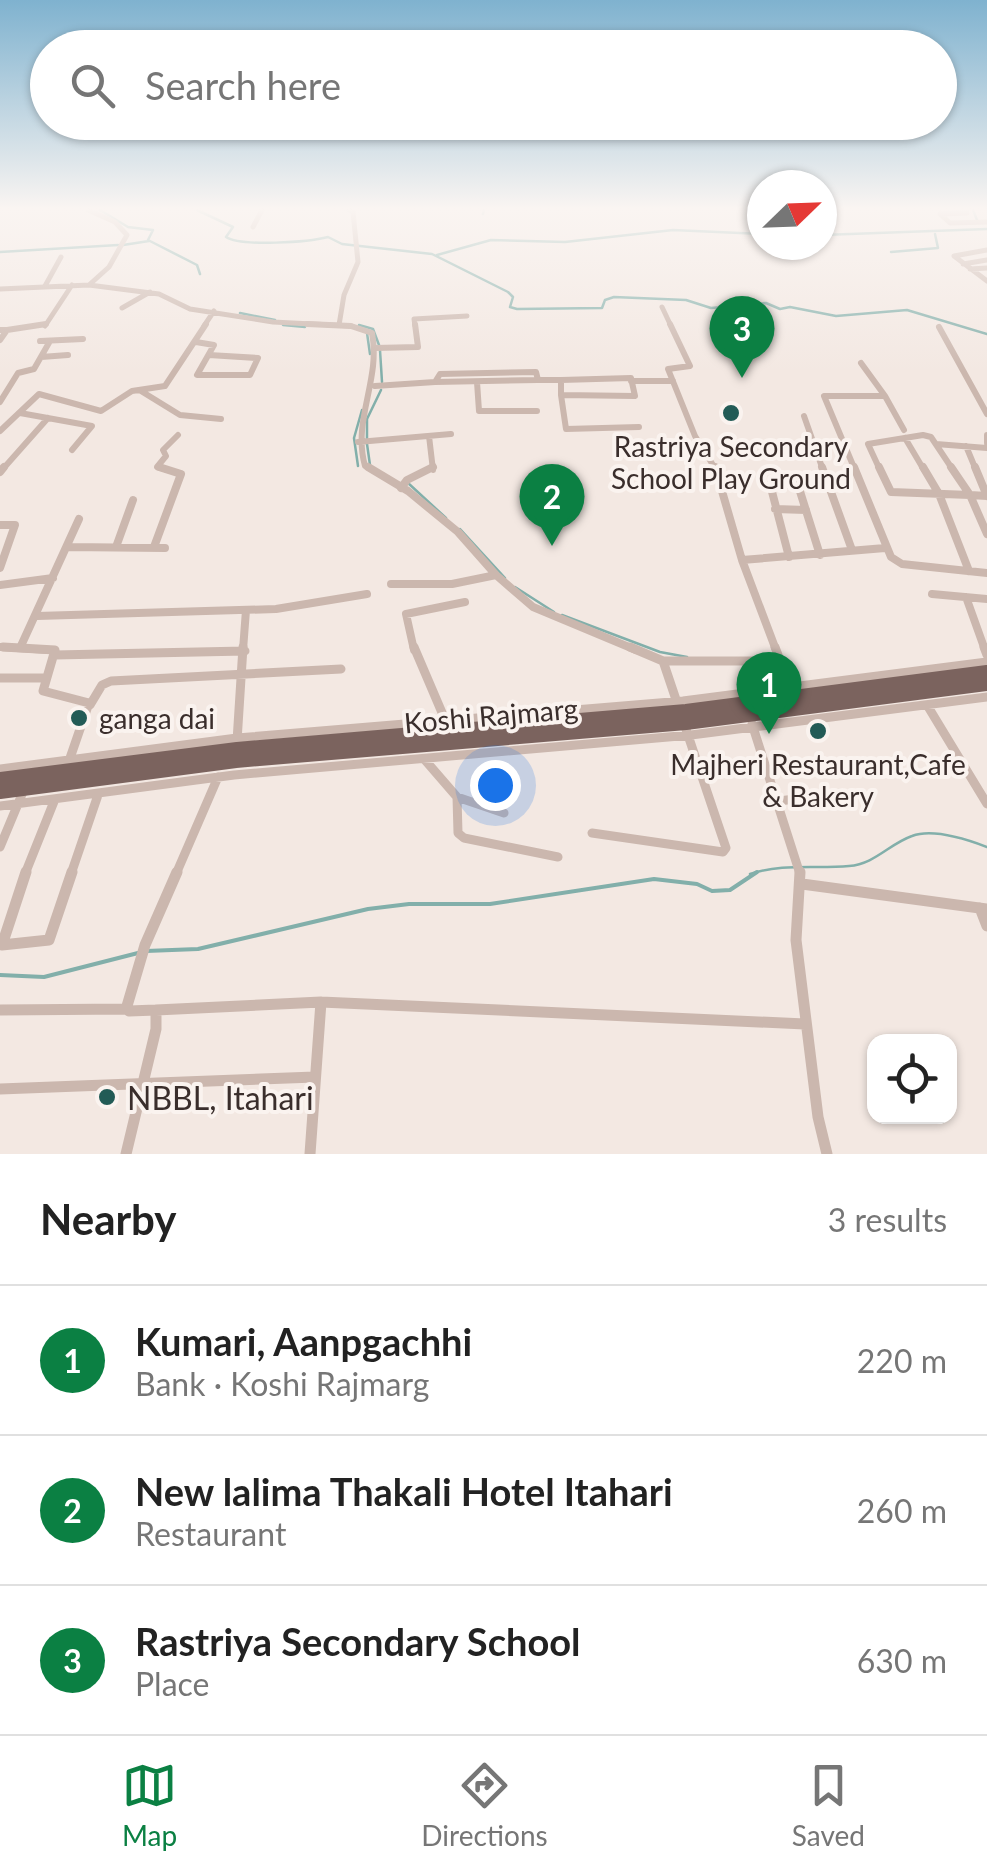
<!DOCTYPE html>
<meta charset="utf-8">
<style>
body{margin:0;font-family:Lato,sans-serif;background:#f2f2f2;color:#222}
.controls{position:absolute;right:30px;bottom:30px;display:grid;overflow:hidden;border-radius:20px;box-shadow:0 2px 8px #0004}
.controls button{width:90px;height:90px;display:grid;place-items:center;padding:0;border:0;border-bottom:2px solid #e0e0e0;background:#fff;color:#222;font:50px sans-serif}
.compass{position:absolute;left:747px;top:170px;width:90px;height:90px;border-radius:50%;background:#fff;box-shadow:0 2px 8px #0004;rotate:67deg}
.you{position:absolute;left:495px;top:785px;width:35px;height:35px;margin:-25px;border:8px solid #fff;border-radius:50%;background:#1a73e8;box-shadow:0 0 0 15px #1a73e833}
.badge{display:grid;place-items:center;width:65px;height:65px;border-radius:50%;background:#0b8043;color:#fff;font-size:32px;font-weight:700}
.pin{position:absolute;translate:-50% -82px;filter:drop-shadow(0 2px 5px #0008)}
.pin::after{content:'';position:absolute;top:52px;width:35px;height:30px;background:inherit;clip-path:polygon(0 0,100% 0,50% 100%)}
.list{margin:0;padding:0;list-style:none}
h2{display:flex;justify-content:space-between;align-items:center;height:130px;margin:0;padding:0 40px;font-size:42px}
h2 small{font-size:32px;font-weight:400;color:#767676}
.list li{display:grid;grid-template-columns:65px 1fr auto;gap:30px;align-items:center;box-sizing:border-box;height:150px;padding:0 40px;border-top:2px solid #e0e0e0}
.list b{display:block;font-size:38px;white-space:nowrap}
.list p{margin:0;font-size:32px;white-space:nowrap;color:#767676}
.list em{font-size:32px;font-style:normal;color:#767676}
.icon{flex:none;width:55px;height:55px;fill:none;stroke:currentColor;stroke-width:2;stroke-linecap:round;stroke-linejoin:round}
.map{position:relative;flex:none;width:987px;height:1154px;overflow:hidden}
.search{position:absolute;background:#fff;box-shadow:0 2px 8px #0004;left:30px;right:30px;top:30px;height:110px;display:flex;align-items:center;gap:25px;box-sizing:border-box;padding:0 35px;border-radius:55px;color:#767676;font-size:38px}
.sheet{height:580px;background:#fff}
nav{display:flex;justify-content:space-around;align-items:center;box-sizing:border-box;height:140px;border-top:2px solid #e0e0e0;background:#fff;font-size:28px;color:#767676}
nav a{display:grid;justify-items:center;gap:5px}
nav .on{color:#0b8043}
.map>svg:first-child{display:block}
</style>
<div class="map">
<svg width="987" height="1154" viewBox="0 0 987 1154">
<rect width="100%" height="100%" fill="#f3e8e2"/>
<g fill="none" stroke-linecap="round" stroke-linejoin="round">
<path stroke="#82afaa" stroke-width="2.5" d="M100,210L128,227L153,230L148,240L197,265L200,274
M197,210L233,227L226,237C241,247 309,242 328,237L342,244L432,254L508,292L513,297L510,307L517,309L602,308L605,300L614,297L686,300L711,308L766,303L780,309L790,307L836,316L907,310L987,334
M973,210L977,220
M483,214L484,210
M822,235L987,229
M123,245L149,241
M0,252L118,245
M891,252L938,248L935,234
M437,255L491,240L565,242L673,230L762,234
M240,313L275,320
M283,325L305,327
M359,325L373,329L379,345
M367,333L370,354
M380,350L382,382
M367,439V419L381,390
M367,444L370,465
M358,466L354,438L362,410
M408,483L446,518
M460,529L505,578
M515,587L554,612
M562,615L660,652L687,657
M750,874C783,863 815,869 849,866C875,864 889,844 912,836C933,828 966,839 987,847"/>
<path stroke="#82afaa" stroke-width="4" d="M146,951L198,949L368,909L409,904H490L654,879L697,884L712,891L730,890L757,872
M0,975L44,977L138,953"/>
<path stroke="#cbb7ae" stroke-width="5" d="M88,210L115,222L127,235L109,267L89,285
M967,213L940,214L950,223L987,222
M253,227L262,210
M987,250L954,256L987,281
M963,264L987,260
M970,269L987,268
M45,286L61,257
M0,289L89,285L159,294L190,309L273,322L352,326
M662,307L671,326
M122,308L150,292
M339,325L344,295L358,262L353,212L349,210
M45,326L72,285
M204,326L214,311
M415,326L414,319L467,316"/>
<path stroke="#cbb7ae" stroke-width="6" d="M307,324L351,326L372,333C381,380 352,420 365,466L372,470
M670,324L690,366L668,369L695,436L716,470
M939,327L987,414
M0,330H7L0,340
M7,330L46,324
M40,341L83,339
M196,342L214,345L197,375H250L258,358L209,355
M375,348L418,347L415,324
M41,357L68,355
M861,363L885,396
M536,372L538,380L435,382L440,374Z
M631,378L635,396L561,395V380Z
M538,380H561
M631,381H673
M477,382L479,411H537
M375,386L435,382
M141,391L180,415L221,419
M561,395L566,429L639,427
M0,402L18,373L34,369L50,341
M20,413L92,426L72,450
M804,416L823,470
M0,431L39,394L101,411L132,391L165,386L206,324
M987,435V443
M429,436L433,470
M905,438L924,470
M358,442L451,434
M936,444L987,448
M966,446L976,470
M2,470L48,418
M167,470L157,467L166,456L163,450L178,435
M855,470L824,396H885L904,430
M880,470L868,444L923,435L931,437L953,470"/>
<path stroke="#cbb7ae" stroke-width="8" d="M368,467L408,491L458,532L496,575L533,607L636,650
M715,467L742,560L776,650
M822,467L852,550
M854,467L891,557L902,564L987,573
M879,467L891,492L970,495
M923,467L939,494L969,571
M951,467L970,495
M975,467L987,496
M0,472L4,467
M798,485L820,555
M401,488L407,480L433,467
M970,495L987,496
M970,495L987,534
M775,509L806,510
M0,525H15L0,568
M67,547L165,548
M116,547L133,500
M154,547L181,474L159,467
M789,557L770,484L829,486
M742,560L885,548
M391,584H452L496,575
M0,585L53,578
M932,594L987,599
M966,597L985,650
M37,616L276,609L367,594
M0,647L49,650
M20,648L79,519
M243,650L246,610
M414,650L406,614L465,602"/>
<path stroke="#cbb7ae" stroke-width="9" d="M3,647L55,650L43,691L89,703L69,761
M414,647L446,722
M775,647L791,689
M984,647L987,655
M55,655L245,651
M663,661H780
M0,678H45
M90,705L102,685L111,681L341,669
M927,705L987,804
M752,724L800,874
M237,741L243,647
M425,760L457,797L458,833L464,838L558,857
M0,769L237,738L683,701L987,662
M457,797L504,813
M779,801L842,793
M0,806L234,775L691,735L987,697
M592,833L723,852L726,848L663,661L630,647
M0,847L25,787
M25,874L55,799
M71,874L98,795
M176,874L218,777"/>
<path stroke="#cbb7ae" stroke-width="11" d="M26,872L2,945L49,940L72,872
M800,872L796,940L818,1117L827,1154
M802,884L987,909
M980,908L987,926
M0,1010L127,1009
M156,1010L321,1002L805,1024
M0,1089L315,1077
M126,1154L156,1029V1010L129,1011L127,1006L145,945L177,872
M310,1154L321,1002"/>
<path stroke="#7b635e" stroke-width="14" d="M0,779L237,749L686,711L987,672
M0,792L236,761L686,723L987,684"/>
</g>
<linearGradient id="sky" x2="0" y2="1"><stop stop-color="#7fb2cf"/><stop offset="0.56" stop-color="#faf5f2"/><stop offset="1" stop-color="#faf5f2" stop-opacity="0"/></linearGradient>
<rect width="987" height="372" fill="url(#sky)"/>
<g fill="#225b56" stroke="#faf3ef" stroke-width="4">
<circle cx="731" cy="413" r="10"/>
<circle cx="79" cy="718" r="10"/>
<circle cx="818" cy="731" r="10"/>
<circle cx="107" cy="1097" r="10"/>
</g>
<g text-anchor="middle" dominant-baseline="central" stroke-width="8" stroke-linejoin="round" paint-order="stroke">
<g font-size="28" fill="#3a2e2c" stroke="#faf3ef">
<text x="731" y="446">Rastriya Secondary<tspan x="731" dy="32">School Play Ground</tspan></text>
<text x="99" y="718" text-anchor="start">ganga dai</text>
<text x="818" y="764">Majheri Restaurant,Cafe<tspan x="818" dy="32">&amp; Bakery</tspan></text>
</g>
<g font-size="28" fill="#3a2e2c" stroke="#faf3ef">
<text transform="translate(491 715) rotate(-5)">Koshi Rajmarg</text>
</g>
<g font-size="32" fill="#3a2e2c" stroke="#faf3ef" text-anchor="start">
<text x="127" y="1097">NBBL, Itahari</text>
</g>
</g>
</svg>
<div class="controls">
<button><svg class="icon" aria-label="locate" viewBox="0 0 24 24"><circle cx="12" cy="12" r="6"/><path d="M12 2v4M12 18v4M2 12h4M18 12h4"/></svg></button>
</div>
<svg class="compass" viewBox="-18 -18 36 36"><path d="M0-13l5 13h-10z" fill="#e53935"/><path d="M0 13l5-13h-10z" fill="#767676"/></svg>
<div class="you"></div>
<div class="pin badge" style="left:769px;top:734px">1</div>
<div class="pin badge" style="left:552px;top:546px">2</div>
<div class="pin badge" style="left:742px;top:378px">3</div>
<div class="search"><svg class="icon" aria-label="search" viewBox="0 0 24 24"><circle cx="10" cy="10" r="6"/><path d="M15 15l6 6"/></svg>Search here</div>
</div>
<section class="sheet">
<h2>Nearby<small>3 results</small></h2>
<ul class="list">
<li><span class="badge">1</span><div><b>Kumari, Aanpgachhi</b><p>Bank · Koshi Rajmarg</p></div><em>220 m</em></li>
<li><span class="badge">2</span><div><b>New lalima Thakali Hotel Itahari</b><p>Restaurant</p></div><em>260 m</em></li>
<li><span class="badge">3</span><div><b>Rastriya Secondary School</b><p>Place</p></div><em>630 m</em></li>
</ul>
</section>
<nav>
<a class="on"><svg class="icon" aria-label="map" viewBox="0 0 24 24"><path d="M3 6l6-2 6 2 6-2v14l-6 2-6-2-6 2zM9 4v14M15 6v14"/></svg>Map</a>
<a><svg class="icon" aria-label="directions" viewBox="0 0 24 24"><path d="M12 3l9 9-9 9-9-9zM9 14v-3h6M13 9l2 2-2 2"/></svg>Directions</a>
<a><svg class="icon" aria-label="saved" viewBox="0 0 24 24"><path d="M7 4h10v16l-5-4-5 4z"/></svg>Saved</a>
</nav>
